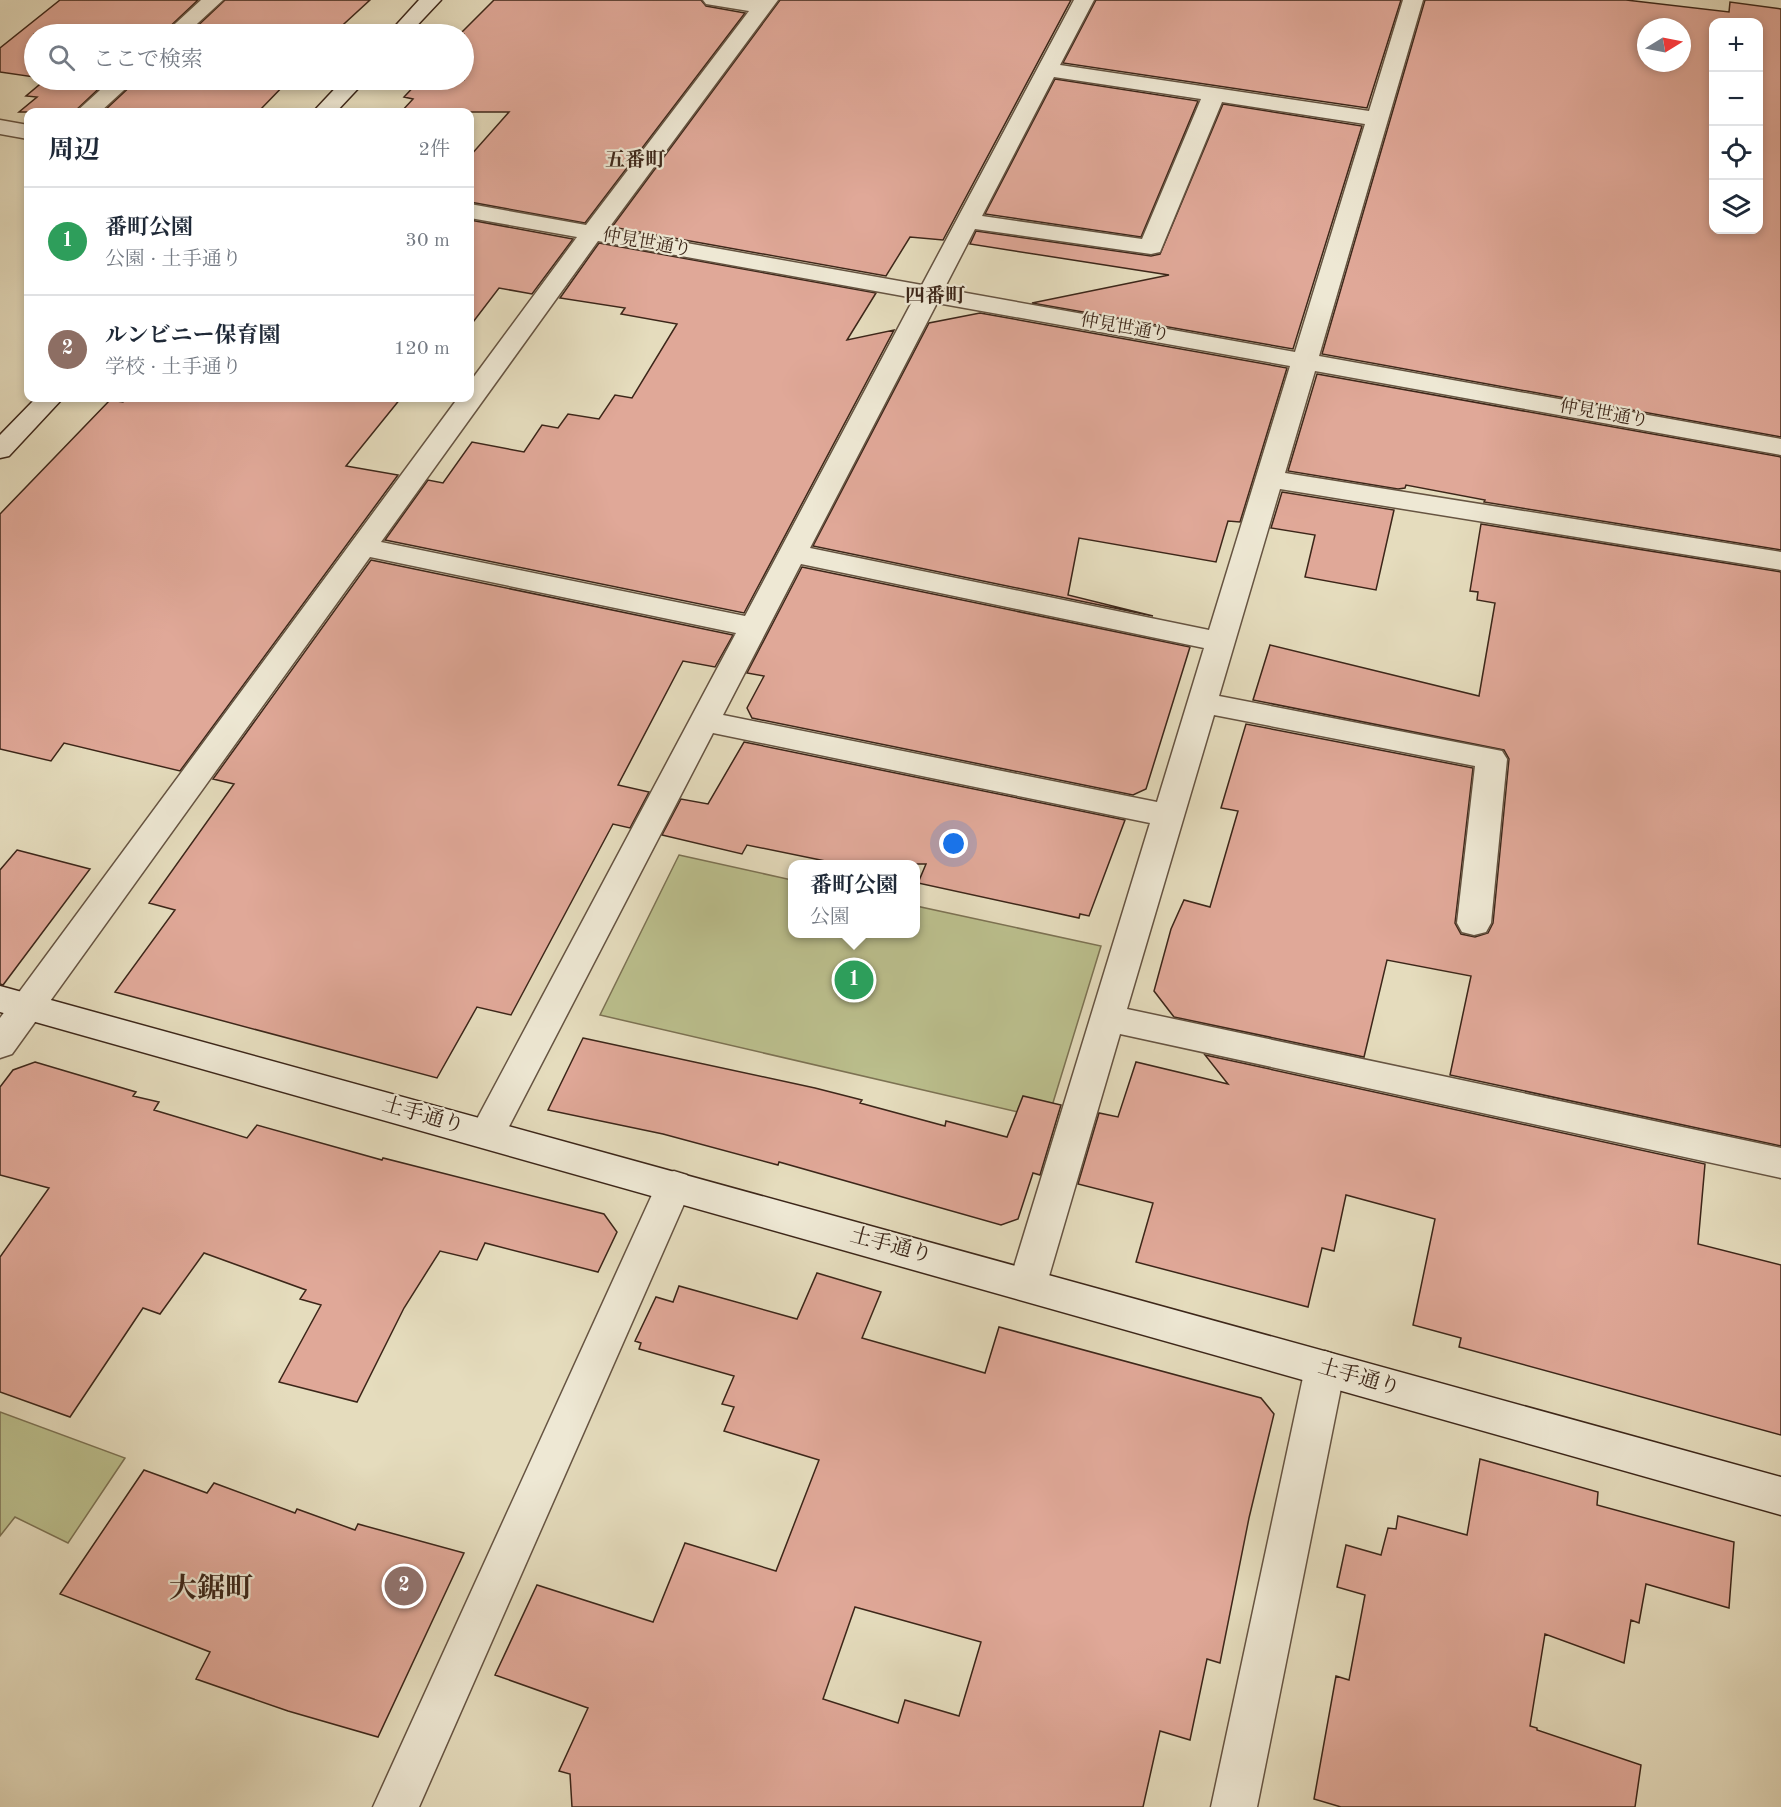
<!DOCTYPE html>
<html lang="ja">
<meta charset="utf-8">
<style>
body{margin:0;font-family:"Old Standard TT","Noto Serif JP",serif;background:#f2f2f3;color:#1f2937}
.controls{position:absolute;right:18px;top:18px;display:grid;overflow:hidden;border-radius:12px;box-shadow:0 3px 9px #0003}
.controls button{width:54px;height:54px;display:grid;place-items:center;padding:0;border:0;border-bottom:2px solid #e0e1e3;background:#fff;color:#1f2937;font:30px sans-serif}
.compass{position:absolute;left:1637px;top:18px;width:54px;height:54px;border-radius:50%;background:#fff;box-shadow:0 3px 9px #0003;rotate:80deg}
.you{position:absolute;left:954px;top:844px;width:21px;height:21px;margin:-15px;border:4px solid #fff;border-radius:50%;background:#1a73e8;box-shadow:0 0 0 9px #1a73e833}
.badge{display:grid;place-items:center;width:39px;height:39px;border-radius:50%;background:#d93025;color:#fff;font-size:20px;font-weight:700}
.pin{position:absolute;translate:-50% -50%;border:3px solid #fff;box-shadow:0 2px 6px #0006}
.popup{position:absolute;left:788px;top:860px;width:132px;height:78px;box-sizing:border-box;display:grid;place-content:center;border-radius:12px;background:#fff;filter:drop-shadow(0 2px 4px #0005);font-size:20px;white-space:nowrap;color:#747a83}
.popup b{font-size:22px;color:#1f2937}
.popup::after{content:'';position:absolute;left:50%;top:100%;margin-left:-12px;border:12px solid transparent;border-top-color:#fff}
.list{margin:0;padding:0;list-style:none}
h2{display:flex;justify-content:space-between;align-items:center;height:78px;margin:0;padding:0 24px;font-size:26px}
h2 small{font-size:20px;font-weight:400;color:#747a83}
.list li{display:grid;grid-template-columns:39px 1fr auto;gap:18px;align-items:center;box-sizing:border-box;height:108px;padding:0 24px;border-top:2px solid #e0e1e3}
.list b{display:block;font-size:22px;white-space:nowrap}
.list p{margin:0;font-size:20px;white-space:nowrap;color:#747a83}
.list em{font-size:20px;font-style:normal;color:#747a83}
.icon{flex:none;width:33px;height:33px;fill:none;stroke:currentColor;stroke-width:2;stroke-linecap:round;stroke-linejoin:round}
.map{position:relative;flex:none;width:1781px;height:1807px;overflow:hidden}
.search{position:absolute;background:#fff;box-shadow:0 3px 9px #0003;left:24px;top:24px;width:450px;height:66px;display:flex;align-items:center;gap:15px;box-sizing:border-box;padding:0 21px;border-radius:33px;color:#747a83;font-size:22px}
.panel{position:absolute;background:#fff;box-shadow:0 3px 9px #0003;left:24px;top:108px;width:450px;height:294px;border-radius:12px}
.map>svg:first-child{display:block}
</style>
<div class="map">
<svg width="1781" height="1807" viewBox="0 0 1781 1807">
<rect width="100%" height="100%" fill="#e5dcbd"/>
<filter id="stains"><feTurbulence type="fractalNoise" baseFrequency=".00333" numOctaves="4"/><feColorMatrix values="0 0 0 0 .2 0 0 0 0 .09 0 0 0 0 .02 0 0 0 .5 -.17"/></filter>
<radialGradient id="worn" r=".72"><stop offset=".6" stop-color="#630" stop-opacity="0"/><stop offset="1" stop-color="#630" stop-opacity=".3"/></radialGradient>
<path fill="#bbbf8d" stroke="#7c7253" stroke-width="1.5" d="M679,855L792,880V934H916V906L1101,946L1048,1119L600,1015Z
M0,1412L125,1458L68,1543L15,1517L0,1536Z"/>
<path fill="#e0a898" stroke="#3c2619" stroke-width="1.5" fill-rule="evenodd" d="M60,0H198L162,34H34V77L0,72V48Z
M225,0H370L333,34H189Z
M494,0H701L706,6L745,13L585,223L470,202V156L509,112H401L413,99L404,97L419,81L416,80H464V34H460Z
M780,0H1071L943,240L910,237L886,276L612,227Z
M1096,0H1401L1367,108L1063,63Z
M1425,0H1626L1729,12L1730,2L1781,9V437L1322,354ZM1713,22H1758V230H1713ZM1646,27H1682V63H1646Z
M1055,79L1198,101L1141,237L985,214Z
M45,80H108L74,112H19L37,97L26,96Z
M137,80H289L258,112H103Z
M1223,104L1362,126L1293,349L1032,303L1169,275L970,244L976,231L1151,256L1160,254Z
M470,220L573,239L532,294L499,288L470,326Z
M599,243L876,293L847,340L894,330L744,613L385,540L428,480L443,483L472,442L524,452L542,425L558,428L568,414L599,419L615,395L632,398L677,324L621,314L625,308L560,298Z
M980,313L1287,368L1240,522L1228,521L1216,562L1079,538L1068,595L1153,616L813,546L929,323Z
M1317,374L1781,457V550L1484,502L1485,500L1406,485L1405,488L1398,489L1288,471Z
M127,398H401L346,466L398,475L180,771L64,743L51,761L0,749V514L110,400L123,402Z
M1282,492L1394,510L1376,590L1305,577L1315,535L1271,528Z
M1481,524L1781,572V1146L1450,1075L1471,976L1387,960L1364,1057L1174,1017L1154,991L1171,929L1184,900L1210,907L1238,811L1221,808L1246,724L1473,768L1455,923L1461,934L1475,937L1488,933L1493,923L1509,759L1504,750L1253,700L1270,645L1479,696L1495,603L1477,600L1478,592L1470,591Z
M371,560L733,635L715,667L683,661L618,785L649,792L630,828L613,824L511,1015L477,1007L437,1078L115,992L175,910L149,903L234,784L213,779Z
M802,567L1190,647L1146,789L1133,795L752,718L747,708L764,676L747,673Z
M744,742L1125,820L1089,916L1080,914L1079,918L918,883L926,864H840L747,845L742,854L662,835L681,799L708,804Z
M17,850L90,869L3,985L0,984V870Z
M583,1038L815,1088L862,1100L860,1103L945,1126L946,1121L1007,1137L1023,1096L1061,1105L1040,1175L1033,1173L1018,1219L1001,1225L779,1162L778,1165L663,1134L548,1110Z
M1205,1055L1705,1164L1698,1244L1781,1265V1435L1459,1347L1461,1338L1413,1325L1435,1219L1346,1195L1334,1251L1322,1248L1308,1307L1136,1262L1153,1203L1078,1184L1099,1113L1118,1117L1136,1062L1228,1084Z
M35,1062L136,1092L133,1096L159,1102L154,1110L247,1138L257,1125L382,1160L383,1158L604,1214L617,1232L598,1272L485,1243L477,1260L440,1251L404,1308L357,1402L279,1382L321,1305L300,1299L306,1290L204,1253L160,1314L143,1308L70,1417L0,1392V1257L49,1188L0,1175V1087L13,1070Z
M817,1273L881,1292L862,1338L985,1373L999,1327L1261,1398L1274,1414L1249,1518L1220,1663L1207,1659L1190,1740L1160,1731L1143,1807H572L570,1774L559,1771L588,1708L495,1675L537,1585L653,1622L685,1543L776,1571L819,1460L724,1431L734,1407L722,1404L734,1376L639,1349L641,1343L635,1341L656,1297L673,1302L679,1286L797,1319ZM855,1607L981,1642L959,1716L905,1700L898,1723L823,1699Z
M1480,1459L1598,1492L1597,1505L1734,1542L1729,1608L1646,1584L1639,1623L1631,1620L1624,1663L1545,1634L1530,1726L1537,1728V1730L1641,1765L1635,1807H1341L1314,1799L1336,1676L1349,1680L1365,1595L1337,1587L1346,1545L1381,1555L1388,1528L1396,1529L1398,1516L1467,1535Z
M144,1470L207,1493L214,1483L295,1513L297,1509L355,1530L358,1524L464,1553L378,1737L288,1711L196,1679L210,1652L60,1594Z"/>
<g fill="none" stroke-linecap="round" stroke-linejoin="round">
<defs>
<path id="street" d="M201,0H223L186,34H164Z
M703,0H778L608,229L922,285L1074,0H1094L1060,65L1369,111L1403,0H1423L1319,356L1781,439V455L1315,371L1285,473L1781,552V570L1280,489L1219,696L1502,751L1507,759L1491,923L1486,932L1474,935L1462,932L1457,923L1475,766L1214,715L1127,1009L1781,1148V1178L1120,1034L1047,1283L1041,1294L1028,1299L1015,1294L1009,1283L1150,823L713,733L500,1144L487,1148L474,1144L469,1134L736,633L370,557L12,1054L0,1058V1018L458,398H470V382L577,237L470,218V204L586,225L749,11L706,4ZM1054,77L1201,99L1142,239L982,216ZM1222,102L1365,124L1295,352L944,289L975,229L1151,254L1160,252ZM598,241L914,298L745,616L381,542ZM937,303L1290,366L1209,630L810,548ZM801,564L1204,648L1157,802L723,715Z
M111,80H135L100,112H76Z
M0,120L28,125V139L0,134Z
M674,1171L687,1175L692,1186L419,1807H373L656,1186L661,1175Z
M1325,1351L1339,1356L1345,1368L1257,1807H1211L1305,1368L1311,1356Z"/>
<path id="secondary" d="M419,0H441L409,34H388Z
M343,80H366L336,112H313Z
M36,398H63L9,456L0,458V435Z
M0,986L1781,1477V1515L0,1012Z"/>
</defs>
<use href="#street" stroke="#665442" stroke-width="3"/>
<use href="#secondary" stroke="#3c2619" stroke-width="3"/>
<use href="#street" fill="#eee8d4" fill-rule="evenodd"/>
<use href="#secondary" fill="#eee8d4" fill-rule="evenodd"/>
</g>
<g text-anchor="middle" dominant-baseline="central" stroke-width="4.5" stroke-linejoin="round" paint-order="stroke">
<g font-size="18" fill="#3c2619" stroke="#eee8d4">
<text transform="translate(647 243) rotate(10)">仲見世通り</text>
<text transform="translate(1125 328) rotate(10)">仲見世通り</text>
<text transform="translate(1604 414) rotate(10)">仲見世通り</text>
</g>
<g font-size="20" font-weight="bold" fill="#3c2619" stroke="#eee8d4">
<text x="635" y="161">五番町</text>
<text x="935" y="297">四番町</text>
</g>
<g font-size="21" fill="#3c2619" stroke="#eee8d4">
<text transform="translate(423 1116) rotate(16)">土手通り</text>
<text transform="translate(891 1246) rotate(15)">土手通り</text>
<text transform="translate(1359 1378) rotate(16)">土手通り</text>
</g>
<g font-size="28" font-weight="bold" fill="#3c2619" stroke="#eee8d4">
<text x="211" y="1590">大鋸町</text>
</g>
</g>
<rect width="100%" height="100%" filter="url(#stains)"/>
<rect width="100%" height="100%" fill="url(#worn)"/>
</svg>
<div class="controls">
<button>+</button>
<button>−</button>
<button><svg class="icon" aria-label="locate" viewBox="0 0 24 24"><circle cx="12" cy="12" r="6"/><path d="M12 2v4M12 18v4M2 12h4M18 12h4"/></svg></button>
<button><svg class="icon" aria-label="layers" viewBox="0 0 24 24"><path d="M12 4l9 5-9 5-9-5zM3 14l9 5 9-5"/></svg></button>
</div>
<svg class="compass" viewBox="-18 -18 36 36"><path d="M0-13l5 13h-10z" fill="#e53935"/><path d="M0 13l5-13h-10z" fill="#747a83"/></svg>
<div class="you"></div>
<div class="pin badge" style="left:854px;top:980px;background:#2e9e5b">1</div>
<div class="popup"><b>番町公園</b>公園</div>
<div class="pin badge" style="left:404px;top:1586px;background:#8d6e63">2</div>
<div class="search"><svg class="icon" aria-label="search" viewBox="0 0 24 24"><circle cx="10" cy="10" r="6"/><path d="M15 15l6 6"/></svg>ここで検索</div>
<section class="panel">
<h2>周辺<small>2件</small></h2>
<ul class="list">
<li><span class="badge" style="background:#2e9e5b">1</span><div><b>番町公園</b><p>公園 · 土手通り</p></div><em>30 m</em></li>
<li><span class="badge" style="background:#8d6e63">2</span><div><b>ルンビニー保育園</b><p>学校 · 土手通り</p></div><em>120 m</em></li>
</ul>
</section>
</div>
